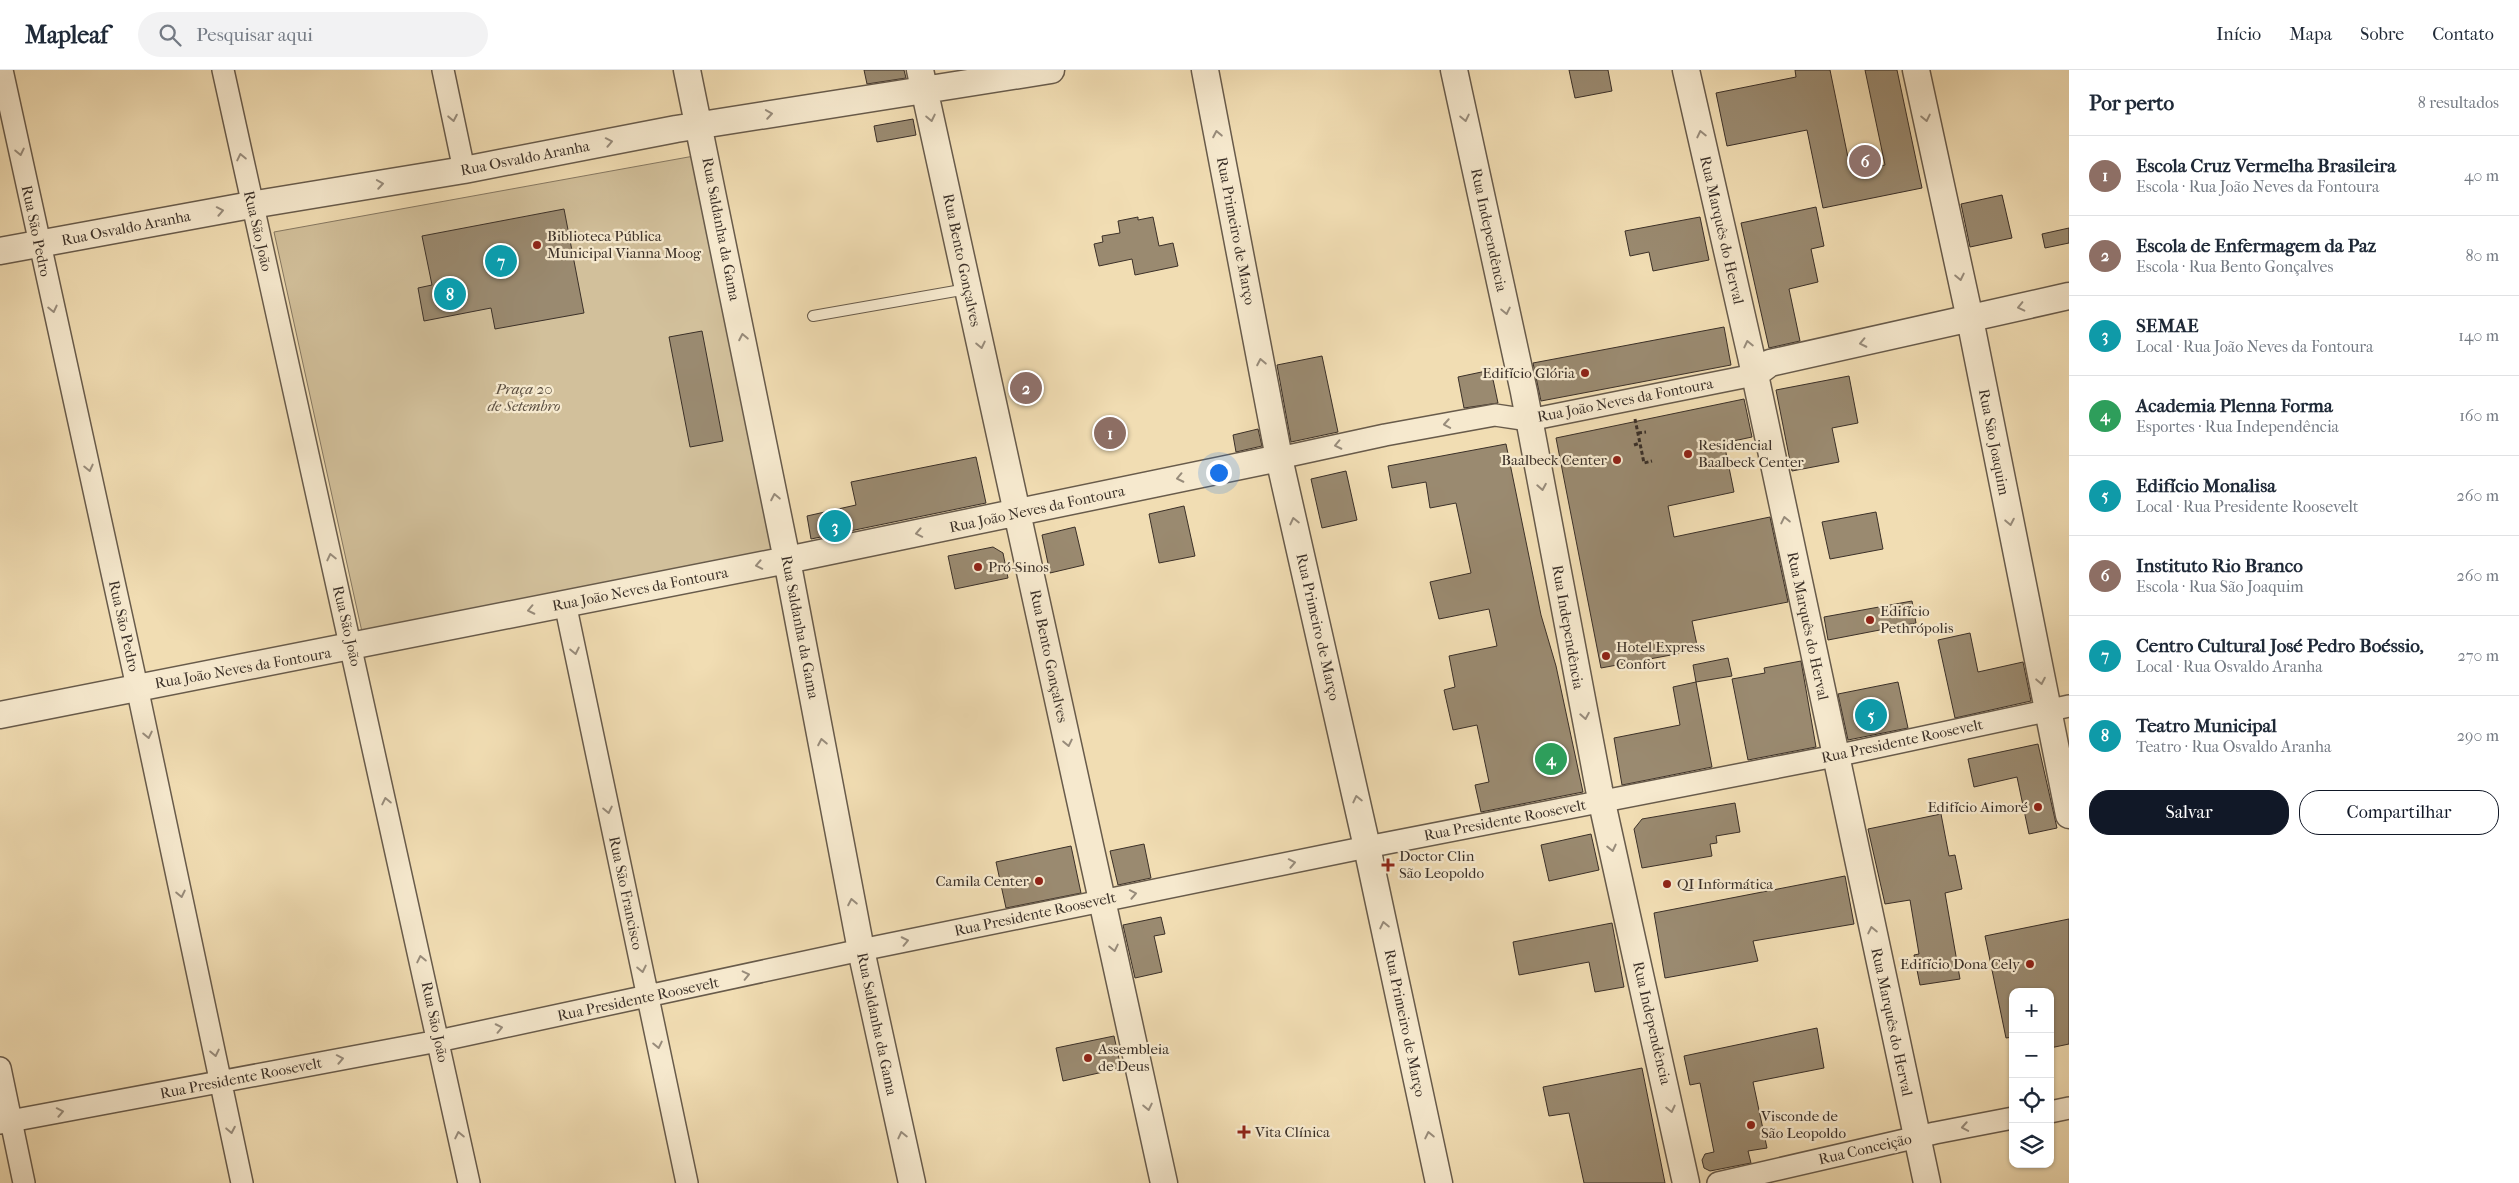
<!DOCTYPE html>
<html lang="pt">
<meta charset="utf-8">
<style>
body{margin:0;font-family:"IM FELL French Canon",serif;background:#f2f2f3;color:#1f2937}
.controls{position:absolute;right:15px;bottom:15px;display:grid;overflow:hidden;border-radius:10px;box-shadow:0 1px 4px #0004}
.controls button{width:45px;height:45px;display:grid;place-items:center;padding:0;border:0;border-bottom:1px solid #e0e1e3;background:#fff;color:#1f2937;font:25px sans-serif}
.you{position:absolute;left:1218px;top:402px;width:18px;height:18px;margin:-12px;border:4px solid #fff;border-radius:50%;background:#1a73e8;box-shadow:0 0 0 8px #1a73e833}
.badge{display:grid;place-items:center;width:32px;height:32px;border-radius:50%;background:#111827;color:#fff;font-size:16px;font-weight:700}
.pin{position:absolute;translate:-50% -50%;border:2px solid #fff;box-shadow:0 1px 5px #0006}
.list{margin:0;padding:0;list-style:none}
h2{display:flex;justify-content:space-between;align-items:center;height:65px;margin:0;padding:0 20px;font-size:21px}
h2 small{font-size:16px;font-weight:400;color:#747a83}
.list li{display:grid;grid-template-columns:32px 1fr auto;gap:15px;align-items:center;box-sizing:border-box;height:80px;padding:0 20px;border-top:1px solid #e0e1e3}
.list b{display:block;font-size:19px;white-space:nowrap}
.list p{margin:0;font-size:16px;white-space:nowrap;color:#747a83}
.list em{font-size:16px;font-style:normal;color:#747a83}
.actions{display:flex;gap:10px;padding:15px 20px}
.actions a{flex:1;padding:11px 0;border:1px solid #111827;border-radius:20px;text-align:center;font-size:18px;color:#111827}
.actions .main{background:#111827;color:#fff}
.icon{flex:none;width:28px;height:28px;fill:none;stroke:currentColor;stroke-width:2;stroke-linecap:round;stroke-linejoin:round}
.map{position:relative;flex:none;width:2069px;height:1113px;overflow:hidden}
header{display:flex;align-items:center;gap:30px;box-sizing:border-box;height:70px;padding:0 25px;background:#fff;border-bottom:1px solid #e0e1e3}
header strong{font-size:24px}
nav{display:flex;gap:28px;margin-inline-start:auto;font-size:18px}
.search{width:350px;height:45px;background:#f2f2f3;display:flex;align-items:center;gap:12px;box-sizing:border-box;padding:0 18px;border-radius:28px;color:#747a83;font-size:19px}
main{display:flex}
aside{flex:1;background:#fff}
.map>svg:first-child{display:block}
</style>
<header>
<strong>Mapleaf</strong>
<div class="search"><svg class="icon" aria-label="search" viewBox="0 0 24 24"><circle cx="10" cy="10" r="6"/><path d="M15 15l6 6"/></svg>Pesquisar aqui</div>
<nav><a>Início</a><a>Mapa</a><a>Sobre</a><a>Contato</a></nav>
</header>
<main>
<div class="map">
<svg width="2069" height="1113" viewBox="0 0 2069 1113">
<rect width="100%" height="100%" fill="#f1ddb3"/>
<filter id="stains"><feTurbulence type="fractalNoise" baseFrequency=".004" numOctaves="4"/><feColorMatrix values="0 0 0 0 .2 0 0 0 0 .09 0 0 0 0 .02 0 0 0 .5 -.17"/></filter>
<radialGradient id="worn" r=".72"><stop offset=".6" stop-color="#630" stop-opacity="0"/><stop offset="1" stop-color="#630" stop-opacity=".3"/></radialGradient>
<path fill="#d2c09b" stroke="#867862" d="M694,86L777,489L364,571L274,162Z"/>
<path fill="#9a8a70" stroke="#3b3028" d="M864,0H904L906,8L867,14Z
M1569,0H1608L1612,21L1575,28Z
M1795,0H1830L1851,102L1885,95L1865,0H1897L1922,118L1823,138L1807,60L1727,76L1716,23L1796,7Z
M913,49L916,65L877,72L874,56Z
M2002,125L2012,168L1970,177L1961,134Z
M1816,137L1824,176L1811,179L1818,212L1789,219L1800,271L1769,278L1741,153Z
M564,139L584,243L495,259L491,238L424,251L418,218L432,215L422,166Z
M1138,147V150L1153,147L1159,176L1173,173L1178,196L1135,205L1132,189L1099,196L1094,174L1103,172L1102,166L1120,163L1118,151Z
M1700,147L1709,190L1653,201L1649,182L1630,186L1625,161Z
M2069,158V173L2045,178L2042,164Z
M1724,257L1731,295L1541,331L1533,293Z
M702,261L723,371L690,377L669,267Z
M1322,286L1338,362L1291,372L1277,295Z
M1491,300L1498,333L1464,338L1458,307Z
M1849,306L1858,353L1832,358L1839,392L1792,401L1776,320Z
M1744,329L1752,367L1724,373L1734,422L1668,436L1674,467L1770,447L1788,532L1692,551L1698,580L1601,598L1556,368Z
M1258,359L1262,376L1236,382L1233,365Z
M1506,374L1541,545L1556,596L1583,722L1481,742L1475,715L1489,712L1477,655L1453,660L1444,620L1455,617L1449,586L1497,576L1489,539L1439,549L1430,512L1471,503L1456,433L1430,438L1426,412L1392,418L1388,396Z
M976,387L986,433L811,469L807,446L856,435L851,412Z
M1346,401L1357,450L1322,458L1311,409Z
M1184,436L1195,486L1159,493L1149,444Z
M1876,442L1883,479L1830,489L1822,452Z
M1075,457L1084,495L1050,503L1042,465Z
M993,477L1003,483L1008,508L955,519L948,486Z
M1912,531L1916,553L1828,570L1824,547Z
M1970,563L1978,602L2023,592L2031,631L1955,648L1938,570Z
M1728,588L1732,606L1696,612L1693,595Z
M1801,591L1816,677L1748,690L1732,609L1765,603L1764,598Z
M1696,612L1712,697L1622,715L1614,668L1680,655L1673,617Z
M1898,612L1908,658L1848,670L1838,624Z
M2038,674L2057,758L2029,764L2017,707L1974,717L1968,689Z
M1735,733L1740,762L1716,766L1717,773L1710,774L1712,786L1642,798L1634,759L1642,749Z
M1941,744L1949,786L1955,785L1962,819L1945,823L1960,909L1920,915L1914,885L1919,884L1910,830L1885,834L1868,759Z
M1591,764L1599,800L1549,811L1541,775Z
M1144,774L1151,808L1118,815L1110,781Z
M1071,776L1081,823L1006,838L996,792Z
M1845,806L1854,854L1753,871L1758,891L1665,908L1654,843Z
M1161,847L1165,864L1154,866L1162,902L1135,908L1123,855Z
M2069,849V974L2050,978V922H2013V967L2006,968L1985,866Z
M1612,853L1624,917L1595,922L1589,892L1519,905L1513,872Z
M1817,958L1824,998L1753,1012L1767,1078L1748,1081L1751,1093L1710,1101L1704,1098L1702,1090L1705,1084L1714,1082L1700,1013L1690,1015L1684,986Z
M1114,966L1121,998L1063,1011L1056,978Z
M1642,998L1665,1113H1584L1569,1043L1549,1046L1543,1017Z"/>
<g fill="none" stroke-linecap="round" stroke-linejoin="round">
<defs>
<path id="service" d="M813,246L967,219"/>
<path id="minor" d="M2,0L137,617L242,1113
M223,0L469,1113
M443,0L464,100
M1279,388L1385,365L1495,345L1529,350L1754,305
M565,533L687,1113
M0,998L24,1113
M2050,1042L2069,1038
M0,1053L438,971L861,880L1367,777L1835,686L2069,636
M1718,1113L1935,1063L2013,1048"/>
<path id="tertiary" d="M687,0L787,490L861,880L912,1113
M920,0L1164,1113
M1205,0L1279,388L1367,777L1439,1113
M1454,0L1524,322L1599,719L1686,1113
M1686,0L1751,286L1927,1113
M1916,0L1970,249L2069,745
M0,181L251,135L464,100L676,59L1051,0
M1754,305L1770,293L2069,226
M0,645L787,490L1279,388"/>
</defs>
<use href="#service" stroke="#685b4b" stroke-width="12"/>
<use href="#minor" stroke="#685b4b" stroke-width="24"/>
<use href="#tertiary" stroke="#685b4b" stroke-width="29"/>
<path stroke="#3b3028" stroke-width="3" stroke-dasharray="4 2.5" stroke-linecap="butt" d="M1635,349L1644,393L1652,391
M1638,363L1646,362
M1634,375L1640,373"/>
<use href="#service" stroke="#f6e9ce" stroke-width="10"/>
<use href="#minor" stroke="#f6e9ce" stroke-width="21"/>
<use href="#tertiary" stroke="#f6e9ce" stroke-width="26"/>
</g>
<defs><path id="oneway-chevron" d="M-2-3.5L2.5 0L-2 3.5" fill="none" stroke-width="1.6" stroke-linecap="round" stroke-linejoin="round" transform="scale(1.25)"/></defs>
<g stroke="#988c7b">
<use href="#oneway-chevron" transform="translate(769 44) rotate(-9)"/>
<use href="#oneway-chevron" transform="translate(453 48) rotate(79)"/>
<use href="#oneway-chevron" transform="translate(931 48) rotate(78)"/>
<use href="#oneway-chevron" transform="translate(1465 48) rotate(78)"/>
<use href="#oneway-chevron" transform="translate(1926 48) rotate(78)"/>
<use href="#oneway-chevron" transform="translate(1217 64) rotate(-101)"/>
<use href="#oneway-chevron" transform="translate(1701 64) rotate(-103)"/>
<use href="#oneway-chevron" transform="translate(609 72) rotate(-11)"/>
<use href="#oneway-chevron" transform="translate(20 82) rotate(78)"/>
<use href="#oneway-chevron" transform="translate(241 87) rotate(-102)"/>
<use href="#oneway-chevron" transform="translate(380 114) rotate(-9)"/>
<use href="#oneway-chevron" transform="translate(220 141) rotate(-11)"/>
<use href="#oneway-chevron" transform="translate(1960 207) rotate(78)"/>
<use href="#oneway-chevron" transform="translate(2021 237) rotate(167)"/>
<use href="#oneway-chevron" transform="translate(53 239) rotate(77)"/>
<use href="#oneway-chevron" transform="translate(1506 241) rotate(78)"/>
<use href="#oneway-chevron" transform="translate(743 267) rotate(-101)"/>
<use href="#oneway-chevron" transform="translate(1863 273) rotate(168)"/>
<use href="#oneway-chevron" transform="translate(1748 274) rotate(-103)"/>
<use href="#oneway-chevron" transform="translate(981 275) rotate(78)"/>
<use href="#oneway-chevron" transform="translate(1261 292) rotate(-101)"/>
<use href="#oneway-chevron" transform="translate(1447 354) rotate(170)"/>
<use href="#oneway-chevron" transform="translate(1338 375) rotate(168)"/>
<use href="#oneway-chevron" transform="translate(89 398) rotate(77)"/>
<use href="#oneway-chevron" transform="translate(1180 408) rotate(168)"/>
<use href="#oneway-chevron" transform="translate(1542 417) rotate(80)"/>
<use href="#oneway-chevron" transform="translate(775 427) rotate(-101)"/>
<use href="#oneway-chevron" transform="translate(1785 450) rotate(-102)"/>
<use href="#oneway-chevron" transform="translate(1294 451) rotate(-103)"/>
<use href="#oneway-chevron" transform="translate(2010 452) rotate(79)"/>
<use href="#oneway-chevron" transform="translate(919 463) rotate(169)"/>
<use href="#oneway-chevron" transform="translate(331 487) rotate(-103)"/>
<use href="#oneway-chevron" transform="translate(759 495) rotate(169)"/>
<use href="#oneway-chevron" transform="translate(531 540) rotate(168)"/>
<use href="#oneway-chevron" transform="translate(575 581) rotate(78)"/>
<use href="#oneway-chevron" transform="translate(2041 611) rotate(79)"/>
<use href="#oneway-chevron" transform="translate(1585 646) rotate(80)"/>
<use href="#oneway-chevron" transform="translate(148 665) rotate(78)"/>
<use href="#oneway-chevron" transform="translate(822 672) rotate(-101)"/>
<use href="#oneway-chevron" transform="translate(1068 673) rotate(78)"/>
<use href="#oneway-chevron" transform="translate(1357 729) rotate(-103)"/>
<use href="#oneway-chevron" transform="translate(386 731) rotate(-102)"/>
<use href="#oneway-chevron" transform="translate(608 740) rotate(78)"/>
<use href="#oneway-chevron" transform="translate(1612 778) rotate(77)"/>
<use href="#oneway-chevron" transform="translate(1292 793) rotate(-11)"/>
<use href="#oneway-chevron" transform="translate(181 824) rotate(78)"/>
<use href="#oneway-chevron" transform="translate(1133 824) rotate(-11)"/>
<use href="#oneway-chevron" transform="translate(852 832) rotate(-101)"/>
<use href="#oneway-chevron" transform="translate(1384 855) rotate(-102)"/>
<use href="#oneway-chevron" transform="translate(1872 860) rotate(-102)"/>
<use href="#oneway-chevron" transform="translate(905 871) rotate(-12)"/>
<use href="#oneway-chevron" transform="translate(1114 878) rotate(78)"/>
<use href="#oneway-chevron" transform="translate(421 889) rotate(-102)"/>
<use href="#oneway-chevron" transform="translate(642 899) rotate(78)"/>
<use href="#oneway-chevron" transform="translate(746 905) rotate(-13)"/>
<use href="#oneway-chevron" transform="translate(499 958) rotate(-12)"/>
<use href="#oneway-chevron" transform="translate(658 975) rotate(78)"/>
<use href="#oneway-chevron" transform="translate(215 983) rotate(78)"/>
<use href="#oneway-chevron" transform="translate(340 989) rotate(-11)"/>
<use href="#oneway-chevron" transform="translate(1148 1037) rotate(78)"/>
<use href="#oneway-chevron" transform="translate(1671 1039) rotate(77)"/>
<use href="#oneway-chevron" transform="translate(60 1042) rotate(-11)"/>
<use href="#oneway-chevron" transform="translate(1965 1057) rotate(170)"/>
<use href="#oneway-chevron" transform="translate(231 1060) rotate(79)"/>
<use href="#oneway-chevron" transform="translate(459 1065) rotate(-102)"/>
<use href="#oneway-chevron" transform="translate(902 1065) rotate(-103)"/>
<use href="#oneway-chevron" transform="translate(1429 1065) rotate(-102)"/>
</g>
<g fill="#8f2418" stroke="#f6e9ce" stroke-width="2">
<circle cx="537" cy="175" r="5"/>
<circle cx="1585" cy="303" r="5"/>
<circle cx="1688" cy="384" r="5"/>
<circle cx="1617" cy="390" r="5"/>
<circle cx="978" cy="497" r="5"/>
<circle cx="1870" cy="550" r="5"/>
<circle cx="1606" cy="586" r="5"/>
<circle cx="2038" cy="737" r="5"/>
<path d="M1385.5 787.5h5v5h5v5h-5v5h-5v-5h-5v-5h5z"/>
<circle cx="1039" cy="811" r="5"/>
<circle cx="1667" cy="814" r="5"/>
<circle cx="2030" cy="894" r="5"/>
<circle cx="1088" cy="988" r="5"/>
<circle cx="1751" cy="1055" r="5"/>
<path d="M1241.5 1054.5h5v5h5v5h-5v5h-5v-5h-5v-5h5z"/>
</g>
<g text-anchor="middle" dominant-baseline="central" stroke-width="4.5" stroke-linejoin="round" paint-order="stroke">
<g font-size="15" fill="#3b3028" stroke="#f6e9ce">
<text transform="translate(525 88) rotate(-11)">Rua Osvaldo Aranha</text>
<text transform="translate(126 158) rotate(-11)">Rua Osvaldo Aranha</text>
<text transform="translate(721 159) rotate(79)">Rua Saldanha da Gama</text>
<text transform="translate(1489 160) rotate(78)">Rua Independência</text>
<text transform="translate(1722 160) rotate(77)">Rua Marquês do Herval</text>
<text transform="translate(36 161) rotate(78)">Rua São Pedro</text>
<text transform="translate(258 161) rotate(77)">Rua São João</text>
<text transform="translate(1236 161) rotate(79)">Rua Primeiro de Março</text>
<text transform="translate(962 190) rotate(78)">Rua Bento Gonçalves</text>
<text transform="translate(1625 330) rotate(-11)">Rua João Neves da Fontoura</text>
<text transform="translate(1994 372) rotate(79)">Rua São Joaquim</text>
<text transform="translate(1037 439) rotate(-12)">Rua João Neves da Fontoura</text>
<text transform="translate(640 519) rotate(-11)">Rua João Neves da Fontoura</text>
<text transform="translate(124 556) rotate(77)">Rua São Pedro</text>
<text transform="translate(347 556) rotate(77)">Rua São João</text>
<text transform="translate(1808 556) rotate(78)">Rua Marquês do Herval</text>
<text transform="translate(800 557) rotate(79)">Rua Saldanha da Gama</text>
<text transform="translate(1318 557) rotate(77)">Rua Primeiro de Março</text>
<text transform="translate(1568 557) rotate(80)">Rua Independência</text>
<text transform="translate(1049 586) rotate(78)">Rua Bento Gonçalves</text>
<text transform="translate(243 598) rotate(-10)">Rua João Neves da Fontoura</text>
<text transform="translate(1902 671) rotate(-12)">Rua Presidente Roosevelt</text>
<text transform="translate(1505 750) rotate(-11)">Rua Presidente Roosevelt</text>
<text transform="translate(626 823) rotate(78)">Rua São Francisco</text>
<text transform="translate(1035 844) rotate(-12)">Rua Presidente Roosevelt</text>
<text transform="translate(638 929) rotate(-12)">Rua Presidente Roosevelt</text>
<text transform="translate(435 952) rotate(78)">Rua São João</text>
<text transform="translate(1892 952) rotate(78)">Rua Marquês do Herval</text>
<text transform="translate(1405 953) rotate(78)">Rua Primeiro de Março</text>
<text transform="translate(1652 953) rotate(77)">Rua Independência</text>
<text transform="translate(877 954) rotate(78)">Rua Saldanha da Gama</text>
<text transform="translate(241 1008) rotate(-11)">Rua Presidente Roosevelt</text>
<text transform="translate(1865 1079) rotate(-13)">Rua Conceição</text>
</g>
<g font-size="15" fill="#3b3028" stroke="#f6e9ce" text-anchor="start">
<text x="547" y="166">Biblioteca Pública<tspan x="547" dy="17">Municipal Vianna Moog</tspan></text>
<text x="1575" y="303" text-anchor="end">Edifício Glória</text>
<text x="1698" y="375">Residencial<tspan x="1698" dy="17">Baalbeck Center</tspan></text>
<text x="1607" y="390" text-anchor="end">Baalbeck Center</text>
<text x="988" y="497">Pró-Sinos</text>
<text x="1880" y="541">Edifício<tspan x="1880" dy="17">Pethrópolis</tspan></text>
<text x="1616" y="577">Hotel Express<tspan x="1616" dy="17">Confort</tspan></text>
<text x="2028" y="737" text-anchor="end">Edifício Aimoré</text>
<text x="1399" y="786">Doctor Clin<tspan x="1399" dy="17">São Leopoldo</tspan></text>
<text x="1029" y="811" text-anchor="end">Camila Center</text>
<text x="1677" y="814">QI Informática</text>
<text x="2020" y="894" text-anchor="end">Edifício Dona Cely</text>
<text x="1098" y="979">Assembleia<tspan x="1098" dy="17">de Deus</tspan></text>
<text x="1761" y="1046">Visconde de<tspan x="1761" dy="17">São Leopoldo</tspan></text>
<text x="1255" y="1062">Vita Clínica</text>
</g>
<g font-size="15" font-style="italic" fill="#594d3f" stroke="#f6e9ce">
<text x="524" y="319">Praça 20<tspan x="524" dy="17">de Setembro</tspan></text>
</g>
</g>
<rect width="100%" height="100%" filter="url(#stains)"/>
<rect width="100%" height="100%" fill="url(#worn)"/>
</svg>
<div class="controls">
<button>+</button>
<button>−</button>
<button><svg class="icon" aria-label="locate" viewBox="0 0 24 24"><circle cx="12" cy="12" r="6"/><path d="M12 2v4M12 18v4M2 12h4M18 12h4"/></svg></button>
<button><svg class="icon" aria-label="layers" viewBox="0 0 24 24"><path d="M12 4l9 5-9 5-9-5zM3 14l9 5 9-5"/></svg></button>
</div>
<div class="you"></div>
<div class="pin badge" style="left:1110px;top:363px;background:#8d6e63">1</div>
<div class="pin badge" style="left:1026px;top:318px;background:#8d6e63">2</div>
<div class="pin badge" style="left:835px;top:456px;background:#0f9aa8">3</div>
<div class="pin badge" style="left:1551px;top:689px;background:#2e9e5b">4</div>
<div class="pin badge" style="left:1871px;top:645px;background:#0f9aa8">5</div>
<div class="pin badge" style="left:1865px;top:91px;background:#8d6e63">6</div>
<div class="pin badge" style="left:501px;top:191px;background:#0f9aa8">7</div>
<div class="pin badge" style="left:450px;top:224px;background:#0f9aa8">8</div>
</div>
<aside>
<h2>Por perto<small>8 resultados</small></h2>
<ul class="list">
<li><span class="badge" style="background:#8d6e63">1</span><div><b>Escola Cruz Vermelha Brasileira</b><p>Escola · Rua João Neves da Fontoura</p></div><em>40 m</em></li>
<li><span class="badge" style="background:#8d6e63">2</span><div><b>Escola de Enfermagem da Paz</b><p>Escola · Rua Bento Gonçalves</p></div><em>80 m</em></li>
<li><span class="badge" style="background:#0f9aa8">3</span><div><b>SEMAE</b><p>Local · Rua João Neves da Fontoura</p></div><em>140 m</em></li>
<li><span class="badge" style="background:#2e9e5b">4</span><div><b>Academia Plenna Forma</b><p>Esportes · Rua Independência</p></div><em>160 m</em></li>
<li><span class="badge" style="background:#0f9aa8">5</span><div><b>Edifício Monalisa</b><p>Local · Rua Presidente Roosevelt</p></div><em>260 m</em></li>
<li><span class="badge" style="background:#8d6e63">6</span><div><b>Instituto Rio Branco</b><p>Escola · Rua São Joaquim</p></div><em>260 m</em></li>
<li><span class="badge" style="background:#0f9aa8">7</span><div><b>Centro Cultural José Pedro Boéssio,</b><p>Local · Rua Osvaldo Aranha</p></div><em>270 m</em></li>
<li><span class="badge" style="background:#0f9aa8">8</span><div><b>Teatro Municipal</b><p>Teatro · Rua Osvaldo Aranha</p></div><em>290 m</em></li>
</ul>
<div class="actions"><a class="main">Salvar</a><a>Compartilhar</a></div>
</aside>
</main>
